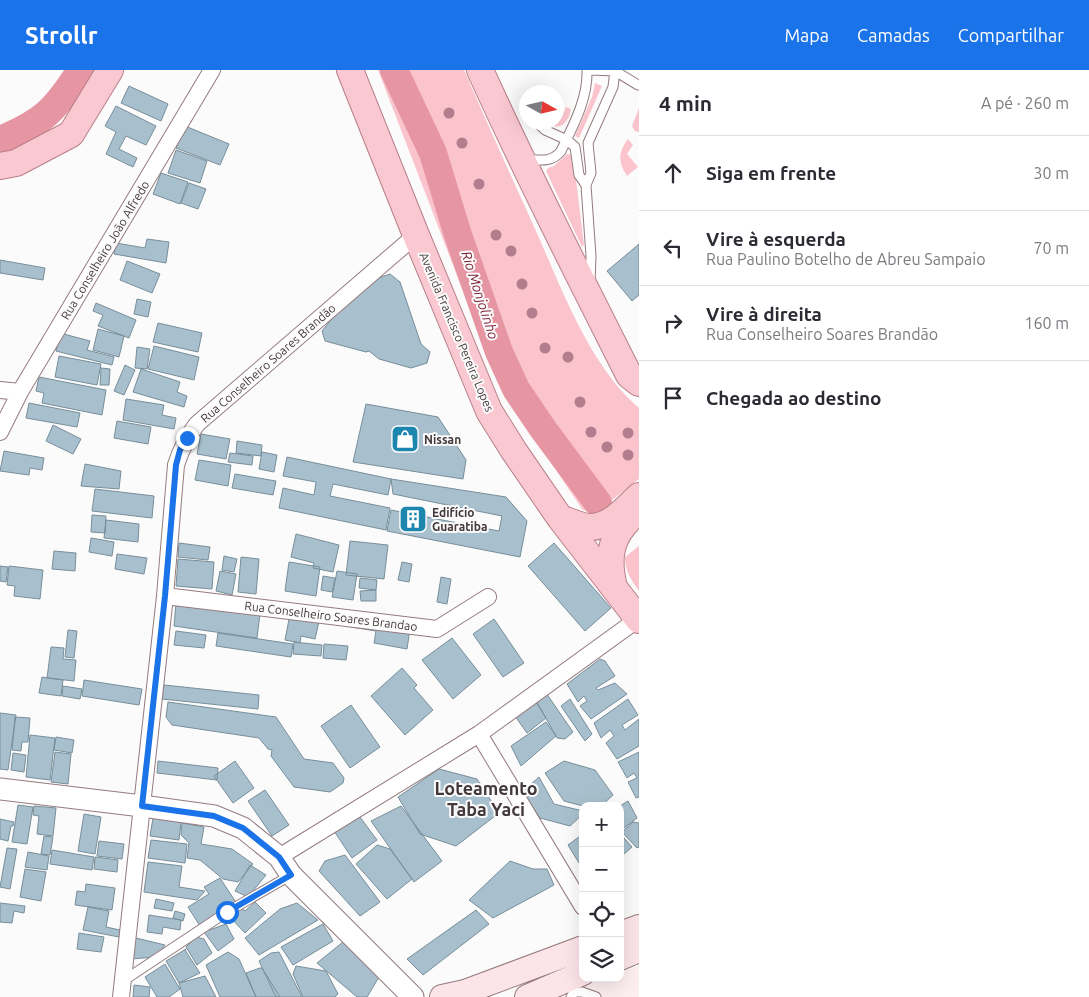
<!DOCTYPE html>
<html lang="pt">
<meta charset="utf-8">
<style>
body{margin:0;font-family:Ubuntu,sans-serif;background:#f2f2f3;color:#2b2b33}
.controls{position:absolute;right:15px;bottom:15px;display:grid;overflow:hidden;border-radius:10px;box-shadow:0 5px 20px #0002}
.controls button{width:45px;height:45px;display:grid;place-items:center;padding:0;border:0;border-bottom:1px solid #e1e1e2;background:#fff;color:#2b2b33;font:25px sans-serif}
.compass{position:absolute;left:519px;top:15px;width:45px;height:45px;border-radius:50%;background:#fff;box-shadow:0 5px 20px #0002;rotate:98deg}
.stop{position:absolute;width:15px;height:15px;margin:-11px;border:4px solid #1a73e8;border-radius:50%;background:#fff}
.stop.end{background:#1a73e8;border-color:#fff;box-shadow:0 1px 5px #0008}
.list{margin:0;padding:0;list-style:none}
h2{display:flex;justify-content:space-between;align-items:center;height:65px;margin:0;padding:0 20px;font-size:21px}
h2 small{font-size:16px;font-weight:400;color:#7c7c81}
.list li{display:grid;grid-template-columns:32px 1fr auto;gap:15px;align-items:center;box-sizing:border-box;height:75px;padding:0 20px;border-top:1px solid #e1e1e2}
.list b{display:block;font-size:19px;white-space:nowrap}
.list p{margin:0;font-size:16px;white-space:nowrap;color:#7c7c81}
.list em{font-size:16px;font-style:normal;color:#7c7c81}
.icon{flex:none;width:28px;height:28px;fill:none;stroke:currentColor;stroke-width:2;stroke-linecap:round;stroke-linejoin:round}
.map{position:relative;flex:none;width:639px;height:927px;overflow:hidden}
header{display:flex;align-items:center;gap:30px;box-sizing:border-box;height:70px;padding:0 25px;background:#1a73e8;color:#fff}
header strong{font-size:24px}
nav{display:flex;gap:28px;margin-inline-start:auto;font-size:18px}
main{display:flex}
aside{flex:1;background:#fff}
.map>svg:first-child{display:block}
</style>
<header>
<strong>Strollr</strong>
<nav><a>Mapa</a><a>Camadas</a><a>Compartilhar</a></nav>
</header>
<main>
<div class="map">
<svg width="639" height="927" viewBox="0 0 639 927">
<rect width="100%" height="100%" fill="#fbfbfb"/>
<path fill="#fdeef0" d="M639,896V927H543L551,923L599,908H620V902Z"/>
<path fill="#fbc4cc" d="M378,0H464C487,53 511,106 535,159C562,219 589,295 639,338V409L593,445L582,439L499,315Z
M595,13L602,16L579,68L575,66L592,27Z
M566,37L571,39L569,47L564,54C557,58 551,57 544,53L556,52L557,49H561Z
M639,38V62H638L635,61L632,56Z
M628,69L633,75L627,84L638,97L627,106C618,93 618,82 628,69Z
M567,84L573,85L584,175L582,177L546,101L548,98L554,96Z
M639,476V521C631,510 625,501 625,487Z"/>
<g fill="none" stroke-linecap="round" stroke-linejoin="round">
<path stroke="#e695a3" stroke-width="28" d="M394,0L433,83L457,162L499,282L516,319L543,359L598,433
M0,70C44,52 55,40 81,0"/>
</g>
<path fill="#a8c0cd" stroke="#778e9a" d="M129,16L168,34L161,51L121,33Z
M116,36L156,56L146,75L126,66L119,79L137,88L133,97L106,84L116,62L105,56Z
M185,56L229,74L220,95L176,78Z
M176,80L207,91L200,113L168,103Z
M161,103L188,112L180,134L153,124Z
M189,113L206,119L198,139L181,133Z
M147,169L169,172L166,193L114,184L116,173L145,178Z
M639,174V225L632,231L607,201Z
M0,190L45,198L43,210L0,203Z
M127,191L160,204L152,223L120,210Z
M390,204L400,212L421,274L430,282L427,293L411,298L379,289L369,281L366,282L325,271L322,261L338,241L342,239L344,233L359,215Z
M137,229L151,232L148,247L134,244Z
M96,233L136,250L129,268L98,256L103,245L93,241Z
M158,253L202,263L198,282L153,272Z
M98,259L124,266L119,287L93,280Z
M60,263L90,271L87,280L114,287L112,295L56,281Z
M154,276L199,287L194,310L148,299Z
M137,277L150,279L147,299L135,298Z
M59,286L101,294L97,315L55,307Z
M125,295L135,300L124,325L114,321Z
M101,298L110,299L109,315H100Z
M141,299L180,312L177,322L187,326L184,337L133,322Z
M39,307L106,320L102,345L42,333L44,323L36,321Z
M126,329L164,335L162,345L176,348L174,359L123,350Z
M29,333L80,343L77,357L26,348Z
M366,334L438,347L466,390L463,409L353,392Z
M117,351L151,357L148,374L114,368Z
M53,355L81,369L73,384L46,371Z
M201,364L230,369L226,389L197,384Z
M237,371L262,375L261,386L236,383Z
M4,381L44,388L42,400L30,398L29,405L0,401Z
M262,382L277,385L274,402L259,399Z
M230,383L253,386L252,395L228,392Z
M287,387L391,409L388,425L333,414L330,426L390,438L386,460L279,438L283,418L314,425L316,412L283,406Z
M199,390L231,395L228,416L195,410Z
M85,394L121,401L119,419L81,416Z
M235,404L276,411L273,425L232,418Z
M391,409L506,427L527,451L520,487L387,461L391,440L499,461L502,446L393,424Z
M95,419L154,426L152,448L92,441Z
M92,445L106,446L105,463L91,462Z
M106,450L139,454L138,472L104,468Z
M296,464L339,475L333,502L313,498L314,493L291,487Z
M91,468L114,472L112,486L89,482Z
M350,471L388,475L384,509L346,505Z
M179,473L210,477L208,490L178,487Z
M554,473L611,538L585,561L528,496Z
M54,481L76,483L75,501L52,499Z
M117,484L147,488L144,504L115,499Z
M224,486L237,489L234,502L222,500Z
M241,487L259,489L256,524L238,522Z
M178,489L214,492L212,519L176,516Z
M289,492L320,497L316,526L285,521Z
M402,492L412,494L409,512L398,510Z
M0,496L8,497L6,512L0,511Z
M9,496L43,500L40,529L14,526L15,516L7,515Z
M220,501L236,504L232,525L216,521Z
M337,501L357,504L353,530L332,527Z
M323,506L335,508L332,522L321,520Z
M441,507L451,509L447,534L437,532Z
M360,508L377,510L376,520L359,518Z
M376,520V531H361L360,521Z
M176,533L260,544L257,568L174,556Z
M290,544L320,547L315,569L301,566L300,573L285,570Z
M494,549L524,593L503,607L473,564Z
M353,551L410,559L407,579L374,573L376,561L351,557Z
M68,560L77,561L74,588L65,587Z
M176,561L206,565L204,578L174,575Z
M218,563L293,574L291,587L216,576Z
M452,568L481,605L453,629L422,590Z
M294,572L322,575L321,586L293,584Z
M324,574L348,576L346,590L323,588Z
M51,577L64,578L63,589L76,590L74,611L47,608Z
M600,589L605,591L615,606L596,618L598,620L615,613L627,624L591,649L580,636L587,631L584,626L578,632L567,614Z
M402,598L417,615L414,618L433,640L405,665L371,626Z
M42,607L63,610L61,626L39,623Z
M84,610L142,619L139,635L82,626Z
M164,615L259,625L258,639L162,629Z
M63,616L82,619L80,629L62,626Z
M544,620L573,662L565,669L557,668L534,627Z
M570,629L592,664L585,671L561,636Z
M628,629L638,645L622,655L625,660L639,649V676L617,689L606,673L614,666L610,660L601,668L594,653Z
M168,632L276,647L304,689L333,693L344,708L343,713L330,722L294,717L271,686L272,680L268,679L259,668L172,655L166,647Z
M536,632L546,648L527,663L515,646Z
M351,635L380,677L350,698L321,656Z
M0,643L16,645L8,700L0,699Z
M15,647L30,648L28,672H22L21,681L12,680Z
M546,652L556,666L521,696L511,676Z
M30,665L55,668L50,710L26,707Z
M56,667L74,670L72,683L54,680Z
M55,682L71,684L68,714L51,712Z
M639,682V727L636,728L628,712L637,708L634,703L627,708L618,692Z
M13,683L26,685L24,702L11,700Z
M158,691L218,698L217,710L157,703Z
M235,691L254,718L233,733L214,706Z
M564,691L595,700L613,725L601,736H583L564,731L545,703Z
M439,699L477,709L499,743L456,776L420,764L398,727Z
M539,707L554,734L583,741V744L570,756L540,748L522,722Z
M265,720L289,755L272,766L248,731Z
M628,731L637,748L620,761V736Z
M18,735L33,737L27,774L12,772Z
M34,736L56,738L53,766L37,764L39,746L33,745Z
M401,736L442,791L414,812L371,751Z
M357,743L377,770L352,788L332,758Z
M84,744L101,747L95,784L78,781Z
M153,748L181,752L179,770L150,766Z
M0,749L14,752L13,756H11L8,771L0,769Z
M633,752L639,753V777L637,778L622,762Z
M182,753L204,757L201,774L232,779L253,794L238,812L223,809L200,790L187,788L189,773L181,765Z
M583,764V790L579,793L568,775Z
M44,766L53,767L50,785L41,784Z
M624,768L632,777L624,784L620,780V771Z
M151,770L187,774L185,793L148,788Z
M99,771L124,774L122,789L97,786Z
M377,775L390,779L412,809L387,829L356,794Z
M7,778L17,779L10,819L0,817Z
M52,780L94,787L92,800L50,794Z
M28,782L49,786L47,800L25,797Z
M345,785L380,832L360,846L319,801L325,791Z
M95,787L118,790L117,802L94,799Z
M510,791L533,799H547L554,815L493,848L469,830Z
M148,792L182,796L179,817L205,821L197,830L144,822Z
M250,795L266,805L248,827L235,821Z
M25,799L46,802L41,831L20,827Z
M220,808L237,834L200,856L188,837L209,824L204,817Z
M86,814L115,818L112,840L75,835L77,821L85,822Z
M156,829L174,833L172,841L154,838Z
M255,832L266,843L245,863L230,847L241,837L245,841Z
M0,833L25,836L24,843L14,841L12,853L0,852Z
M297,833L318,850L259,885L245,868L280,839Z
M88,837L109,841L106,857L120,860L119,867L83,860Z
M476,840L489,854L423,905L407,889Z
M175,841L185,844L183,851L173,848Z
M149,845L181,850L180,860L163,857L162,864L147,862Z
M226,854L234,869L218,881L204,862Z
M323,854L333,871L293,895L281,877Z
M79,863L104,867L101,882L77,879Z
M196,867L204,869L212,883L197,895L186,877Z
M136,868L165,875L156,887L131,889Z
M343,872L379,907L367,927H357L317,893Z
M186,879L185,880L200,903L179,913L166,891Z
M228,882L239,889L256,927H220L206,895Z
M279,882L302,927H276L259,891L271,883Z
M165,894L180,919L169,927H157L145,907Z
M296,896L326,901L338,924L335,927H303L293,904Z
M260,898H262L280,927H256L246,903Z
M205,906L216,927H183L179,913Z
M134,915L150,917L149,927H133Z"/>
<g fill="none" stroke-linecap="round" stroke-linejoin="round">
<defs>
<path id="service" d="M591,0L615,1L638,15
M536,52L545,60L567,70L575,77L579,105L586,115
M526,89C539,90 552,93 561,81C573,56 588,29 587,0
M590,211L591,186L586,115L591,103L588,73L613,17L615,0
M123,911L227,842L291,805
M571,927L574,922H582L596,927"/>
<path id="minor" d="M0,320L20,322
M0,362L20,322L212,0
M165,526L437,559L488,527
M479,664L583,837
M279,787L479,664L638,549
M121,927L165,526L176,395C181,379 187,367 197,354L416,165"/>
<path id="tertiary" d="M0,719L142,736L214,746L243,758L279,787L291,805L413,927"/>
<path id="secondary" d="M620,864L639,857
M620,888L639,880
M442,927L465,922L583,878
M527,927L583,903"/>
<path id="primary" d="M350,0L416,165L489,341L514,381L560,448L639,550
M480,0C527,103 578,204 629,305L639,313
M0,96L16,93L71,64L110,0
M560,448C569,451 581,457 590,457C611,457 625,439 639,426
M614,517C606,485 611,464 637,442"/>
</defs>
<use href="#service" stroke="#957b7e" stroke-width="11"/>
<use href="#minor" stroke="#957b7e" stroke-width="18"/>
<use href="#tertiary" stroke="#957b7e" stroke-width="23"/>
<use href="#secondary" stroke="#957b7e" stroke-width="26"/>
<use href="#primary" stroke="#b87f88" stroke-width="28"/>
<use href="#service" stroke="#fff" stroke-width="9"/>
<use href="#minor" stroke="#fff" stroke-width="16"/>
<use href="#tertiary" stroke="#fff" stroke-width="21"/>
<use href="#secondary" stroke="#fde4e8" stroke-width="24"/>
<use href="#primary" stroke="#fac8d1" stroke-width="26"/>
</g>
<g fill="#b27e8e">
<circle cx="449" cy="43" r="5.5"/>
<circle cx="462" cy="73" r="5.5"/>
<circle cx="479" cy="114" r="5.5"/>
<circle cx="496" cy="165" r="5.5"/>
<circle cx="511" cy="181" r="5.5"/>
<circle cx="522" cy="214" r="5.5"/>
<circle cx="532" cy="243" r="5.5"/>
<circle cx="545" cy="278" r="5.5"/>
<circle cx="568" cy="287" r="5.5"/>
<circle cx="580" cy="332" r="5.5"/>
<circle cx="591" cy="362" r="5.5"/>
<circle cx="628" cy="363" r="5.5"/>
<circle cx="607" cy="377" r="5.5"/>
<circle cx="628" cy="385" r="5.5"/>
</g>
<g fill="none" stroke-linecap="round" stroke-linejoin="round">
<path stroke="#1a73e8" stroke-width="6" d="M187,368L180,380L176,395L165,526L142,736L214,746L243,758L279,787L291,805L227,842"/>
</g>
<defs>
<symbol id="shop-square" viewBox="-11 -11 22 22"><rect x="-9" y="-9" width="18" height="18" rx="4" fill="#1d86af" stroke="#fbfbfb"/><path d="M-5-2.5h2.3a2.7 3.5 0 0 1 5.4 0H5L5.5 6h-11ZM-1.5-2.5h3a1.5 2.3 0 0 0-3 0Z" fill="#fff"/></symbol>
<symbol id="building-square" viewBox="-11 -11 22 22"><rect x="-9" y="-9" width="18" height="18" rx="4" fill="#1d86af" stroke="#fbfbfb"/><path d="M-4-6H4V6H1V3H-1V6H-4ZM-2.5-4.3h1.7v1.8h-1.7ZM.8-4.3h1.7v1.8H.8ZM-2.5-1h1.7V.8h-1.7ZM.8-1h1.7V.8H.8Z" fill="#fff"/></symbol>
</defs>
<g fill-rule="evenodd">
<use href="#shop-square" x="389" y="353" width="32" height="32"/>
<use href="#building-square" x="397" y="433" width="32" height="32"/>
</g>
<g text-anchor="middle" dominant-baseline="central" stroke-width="4" stroke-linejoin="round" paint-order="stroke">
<g font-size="12" fill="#44393a" stroke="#fbfbfb">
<text transform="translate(105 180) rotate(-59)">Rua Conselheiro João Alfredo</text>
<text transform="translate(457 262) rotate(67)">Avenida Francisco Pereira Lopes</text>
<text transform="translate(268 293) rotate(-41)">Rua Conselheiro Soares Brandão</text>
<text transform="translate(331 546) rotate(7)">Rua Conselheiro Soares Brandao</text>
</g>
<g font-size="12" font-weight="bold" fill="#44393a" stroke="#fbfbfb" text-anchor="start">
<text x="424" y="369">Nissan</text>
<text x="432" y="442">Edifício<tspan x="432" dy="14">Guaratiba</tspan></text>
</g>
<g font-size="14" font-style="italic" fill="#7c1f39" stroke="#fbfbfb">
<text transform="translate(480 225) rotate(72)">Rio Monjolinho</text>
</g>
<g font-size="18" font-weight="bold" fill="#44393a" stroke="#fbfbfb">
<text x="486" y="718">Loteamento<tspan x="486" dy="21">Taba Yaci</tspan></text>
</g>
</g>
</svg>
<div class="controls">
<button>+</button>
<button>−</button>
<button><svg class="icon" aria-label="locate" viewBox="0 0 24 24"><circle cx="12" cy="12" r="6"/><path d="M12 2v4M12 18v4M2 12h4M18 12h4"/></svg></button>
<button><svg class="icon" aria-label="layers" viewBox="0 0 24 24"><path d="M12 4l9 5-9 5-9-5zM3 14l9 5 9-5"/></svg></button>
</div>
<svg class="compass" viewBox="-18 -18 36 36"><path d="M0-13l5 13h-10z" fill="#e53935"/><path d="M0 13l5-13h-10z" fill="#7c7c81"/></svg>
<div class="stop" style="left:227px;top:842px"></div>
<div class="stop end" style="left:187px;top:368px"></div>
</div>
<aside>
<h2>4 min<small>A pé · 260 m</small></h2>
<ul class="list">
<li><svg class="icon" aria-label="ahead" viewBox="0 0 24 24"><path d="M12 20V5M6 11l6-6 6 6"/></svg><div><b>Siga em frente</b></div><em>30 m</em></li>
<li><svg class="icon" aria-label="left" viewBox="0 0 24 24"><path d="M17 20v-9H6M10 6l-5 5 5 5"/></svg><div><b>Vire à esquerda</b><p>Rua Paulino Botelho de Abreu Sampaio</p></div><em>70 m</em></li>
<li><svg class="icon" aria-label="right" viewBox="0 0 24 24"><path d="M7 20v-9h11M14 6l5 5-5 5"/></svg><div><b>Vire à direita</b><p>Rua Conselheiro Soares Brandão</p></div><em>160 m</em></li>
<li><svg class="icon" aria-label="arrive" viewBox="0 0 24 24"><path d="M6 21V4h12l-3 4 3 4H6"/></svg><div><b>Chegada ao destino</b></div></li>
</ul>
</aside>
</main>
